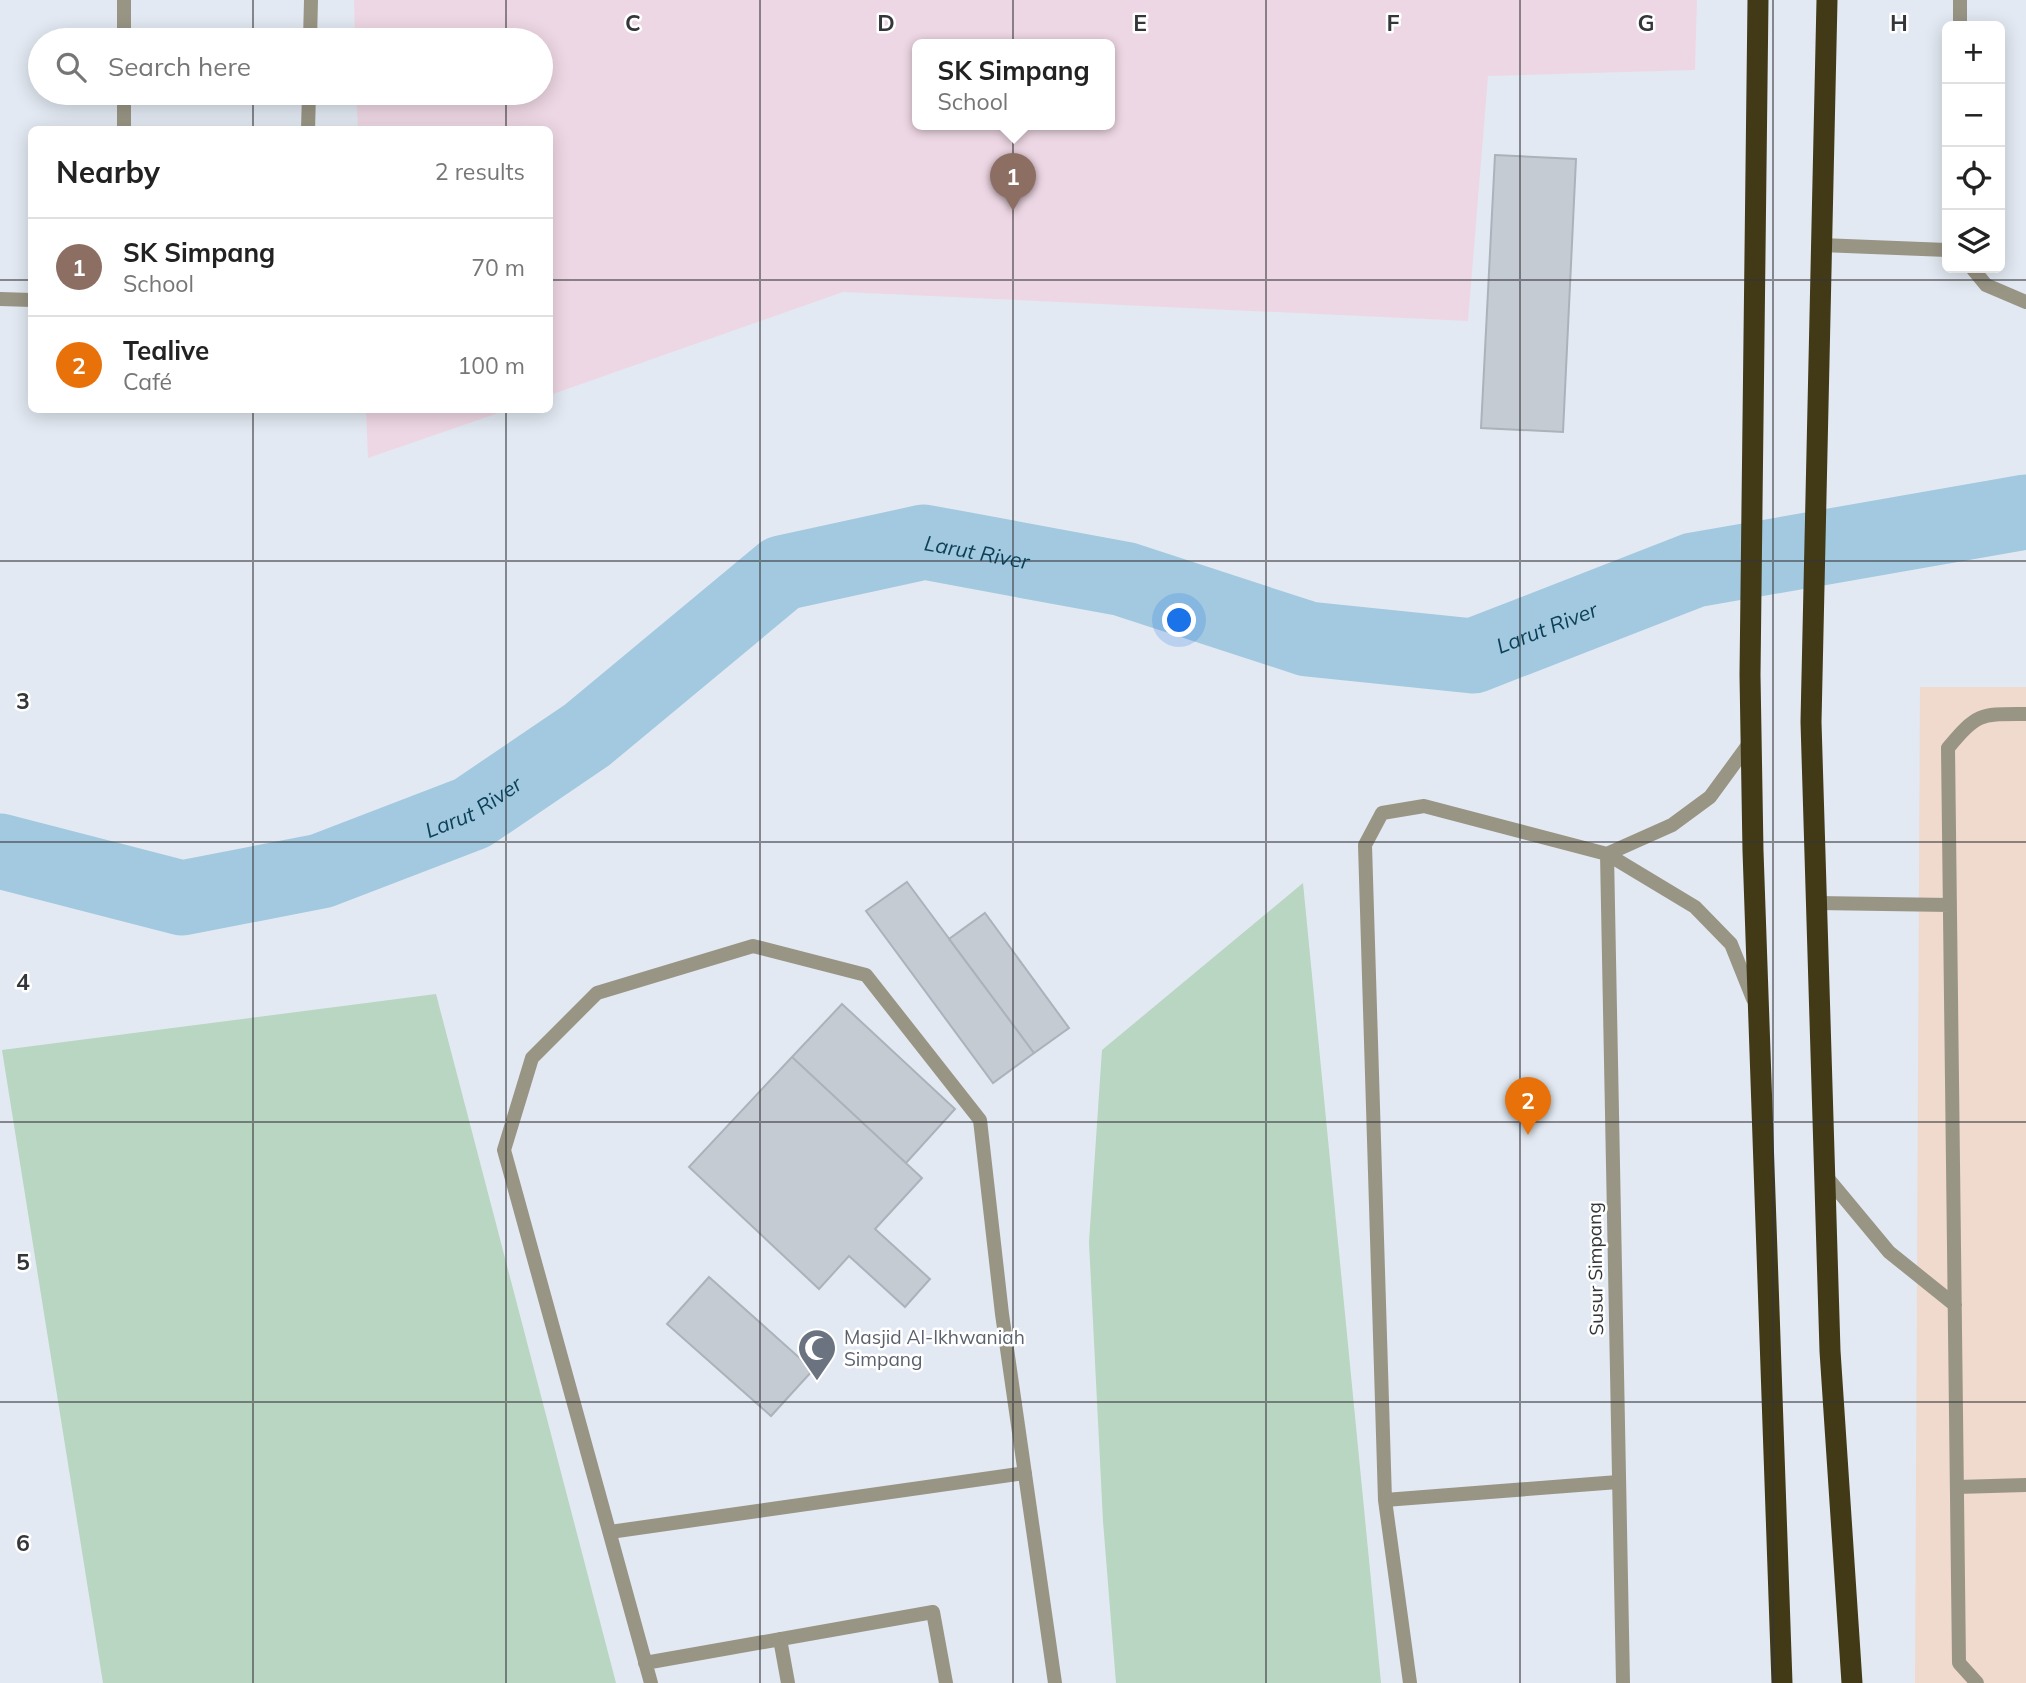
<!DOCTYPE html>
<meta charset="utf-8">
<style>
body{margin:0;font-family:Mulish,sans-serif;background:#f6f6f6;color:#222}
.controls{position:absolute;right:21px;top:21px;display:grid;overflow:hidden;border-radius:10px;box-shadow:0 4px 18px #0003}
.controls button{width:63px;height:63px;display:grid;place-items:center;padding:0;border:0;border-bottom:2px solid #e0e0e0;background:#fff;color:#222;font:35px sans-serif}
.you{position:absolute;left:1180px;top:621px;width:24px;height:24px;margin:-18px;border:5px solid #fff;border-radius:50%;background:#1a73e8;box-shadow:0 0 0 10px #1a73e833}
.badge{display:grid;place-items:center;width:46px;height:46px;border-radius:50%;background:#db2777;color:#fff;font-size:23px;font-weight:700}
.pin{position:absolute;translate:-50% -58px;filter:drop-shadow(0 2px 4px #0008)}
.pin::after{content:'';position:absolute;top:37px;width:24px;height:21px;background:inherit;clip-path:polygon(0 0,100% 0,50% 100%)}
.popup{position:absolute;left:912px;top:39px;width:203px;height:91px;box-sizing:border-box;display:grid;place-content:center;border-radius:10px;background:#fff;filter:drop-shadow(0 2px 5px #0005);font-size:23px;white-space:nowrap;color:#767676}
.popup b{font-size:26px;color:#222}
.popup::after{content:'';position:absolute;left:50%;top:100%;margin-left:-14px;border:14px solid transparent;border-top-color:#fff}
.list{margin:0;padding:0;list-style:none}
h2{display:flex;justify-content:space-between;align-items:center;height:91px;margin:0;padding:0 28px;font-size:30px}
h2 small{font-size:23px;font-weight:400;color:#767676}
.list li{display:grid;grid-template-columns:46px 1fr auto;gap:21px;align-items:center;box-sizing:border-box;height:98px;padding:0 28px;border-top:2px solid #e0e0e0}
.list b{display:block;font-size:26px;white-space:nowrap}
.list p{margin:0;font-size:23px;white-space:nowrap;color:#767676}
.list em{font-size:23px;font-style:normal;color:#767676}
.icon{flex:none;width:38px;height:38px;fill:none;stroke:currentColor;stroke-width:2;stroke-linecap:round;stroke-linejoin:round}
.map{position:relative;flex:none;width:2026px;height:1683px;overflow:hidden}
.search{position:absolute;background:#fff;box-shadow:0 4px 18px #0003;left:28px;top:28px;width:525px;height:77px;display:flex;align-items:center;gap:18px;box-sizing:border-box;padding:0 24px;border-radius:38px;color:#767676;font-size:26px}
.panel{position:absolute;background:#fff;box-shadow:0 4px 18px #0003;left:28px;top:126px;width:525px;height:287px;border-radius:10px}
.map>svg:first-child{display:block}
</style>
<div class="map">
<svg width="2026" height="1683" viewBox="0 0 2026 1683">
<rect width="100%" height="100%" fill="#e2e9f2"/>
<path fill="#f0d9cd" d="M1920,687H2026V1683H1915Z"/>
<path fill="#eed7e4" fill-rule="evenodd" d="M354,0H1697L1695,70L1488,76L1468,321L843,292L550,395V130L358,129L356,93H541V40H355ZM917,45H1109V125H917Z
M366,410H507L368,458Z"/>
<path fill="#b8d6c1" d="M1303,883L1381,1683H1116L1103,1521L1089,1242L1102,1050Z
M436,994L616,1683H103L2,1050Z"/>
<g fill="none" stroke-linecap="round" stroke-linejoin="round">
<path stroke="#a2c9df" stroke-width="75" id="s1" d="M0,851L182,898L321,871L472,813L587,735L782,573L924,542L1124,579L1308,639L1473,656L1694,570L2026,512"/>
</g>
<path fill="#c4cbd3" stroke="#abb2ba" stroke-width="2" d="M1495,155L1576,159L1563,432L1481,428Z
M907,882L1034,1053L993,1083L866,911Z
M985,913L1069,1028L1034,1053L949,939Z
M842,1004L955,1109L906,1163L792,1057Z
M792,1057L922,1178L875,1229L930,1279L905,1307L849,1256L819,1289L689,1167Z
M709,1277L813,1370L771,1416L667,1324Z"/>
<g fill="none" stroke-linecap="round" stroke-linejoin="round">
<path stroke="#999585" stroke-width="14" d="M124,0V40
M124,93V130
M1821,245L1947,250
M1607,854L1623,1683
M1607,854L1672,825L1710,797L1751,741
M1957,1487L2026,1485
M1385,1500L1618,1482
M610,1532L1025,1473
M780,1639L788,1683
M645,1663L933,1612L946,1683
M651,1683L504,1150L532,1058L597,993L753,946L866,975L980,1120L1002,1314L1055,1683
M1410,1683L1385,1500L1365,845L1382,813L1424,806L1607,854L1695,907L1731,944L1753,999"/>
<path stroke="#999585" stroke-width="14" d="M1960,26V0
M310,40L311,0
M308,130L309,93
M1972,268L1986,285L2026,302
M0,299L32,300
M1817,903L1950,905
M1825,1175L1889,1252L1955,1305
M1977,1683L1959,1663L1948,748C1978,712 1981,714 2026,714"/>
<path stroke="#423917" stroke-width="21" d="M1758,0L1750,675L1753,851L1782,1683
M1827,0L1811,722L1830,1351L1852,1683"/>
</g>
<path fill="none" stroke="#34373a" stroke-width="2" stroke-opacity="0.55" d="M253,0V40M506,0V40M760,0V1683M1013,0V1683M1266,0V1683M1520,0V1683M1773,0V1683M253,93V130M506,93V130M0,280H32M550,280H2026M253,410V1683M506,410V1683M0,561H2026M0,842H2026M0,1122H2026M0,1402H2026"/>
<defs>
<symbol id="mosque-pin" viewBox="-11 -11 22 30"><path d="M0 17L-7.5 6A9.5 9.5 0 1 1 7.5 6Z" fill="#6b7280" stroke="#fff"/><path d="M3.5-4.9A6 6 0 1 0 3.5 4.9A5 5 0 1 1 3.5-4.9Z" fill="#fff"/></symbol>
</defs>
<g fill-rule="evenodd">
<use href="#mosque-pin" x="795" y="1326" width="44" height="60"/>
</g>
<g text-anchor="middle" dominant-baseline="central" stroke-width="5" stroke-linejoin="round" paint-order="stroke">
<g font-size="19" fill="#34373a" stroke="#fff">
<text transform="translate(1595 1269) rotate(-91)">Susur Simpang</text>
</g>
<g font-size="19" fill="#5b616d" stroke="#fff" text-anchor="start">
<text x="844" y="1337">Masjid Al-Ikhwaniah<tspan x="844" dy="22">Simpang</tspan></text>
</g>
<g font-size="21" font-style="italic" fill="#0b3f56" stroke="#fff">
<text stroke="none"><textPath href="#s1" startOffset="1083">Larut River</textPath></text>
<text stroke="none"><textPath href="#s1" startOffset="1671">Larut River</textPath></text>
<text stroke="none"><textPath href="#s1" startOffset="495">Larut River</textPath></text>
</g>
</g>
<g font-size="23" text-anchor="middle" font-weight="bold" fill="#34373a" stroke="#fff" stroke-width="5" stroke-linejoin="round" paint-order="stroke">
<text x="633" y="31">C</text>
<text x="886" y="31">D</text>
<text x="1140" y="31">E</text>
<text x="1393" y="31">F</text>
<text x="1646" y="31">G</text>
<text x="1899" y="31">H</text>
<text x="23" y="709">3</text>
<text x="23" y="990">4</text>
<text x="23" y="1270">5</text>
<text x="23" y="1551">6</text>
</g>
</svg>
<div class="controls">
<button>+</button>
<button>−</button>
<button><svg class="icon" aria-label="locate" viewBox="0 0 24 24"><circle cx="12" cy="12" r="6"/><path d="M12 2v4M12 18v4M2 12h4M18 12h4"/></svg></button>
<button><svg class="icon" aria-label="layers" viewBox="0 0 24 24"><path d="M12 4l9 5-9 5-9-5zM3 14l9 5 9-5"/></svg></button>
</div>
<div class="you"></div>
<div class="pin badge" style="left:1013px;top:211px;background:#8d6e63">1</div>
<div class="popup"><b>SK Simpang</b>School</div>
<div class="pin badge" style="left:1528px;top:1135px;background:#e8710a">2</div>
<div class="search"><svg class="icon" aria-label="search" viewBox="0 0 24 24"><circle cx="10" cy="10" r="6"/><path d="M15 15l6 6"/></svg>Search here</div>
<section class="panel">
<h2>Nearby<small>2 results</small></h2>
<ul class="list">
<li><span class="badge" style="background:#8d6e63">1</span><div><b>SK Simpang</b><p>School</p></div><em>70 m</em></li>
<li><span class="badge" style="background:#e8710a">2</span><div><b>Tealive</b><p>Café</p></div><em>100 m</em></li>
</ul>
</section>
</div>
